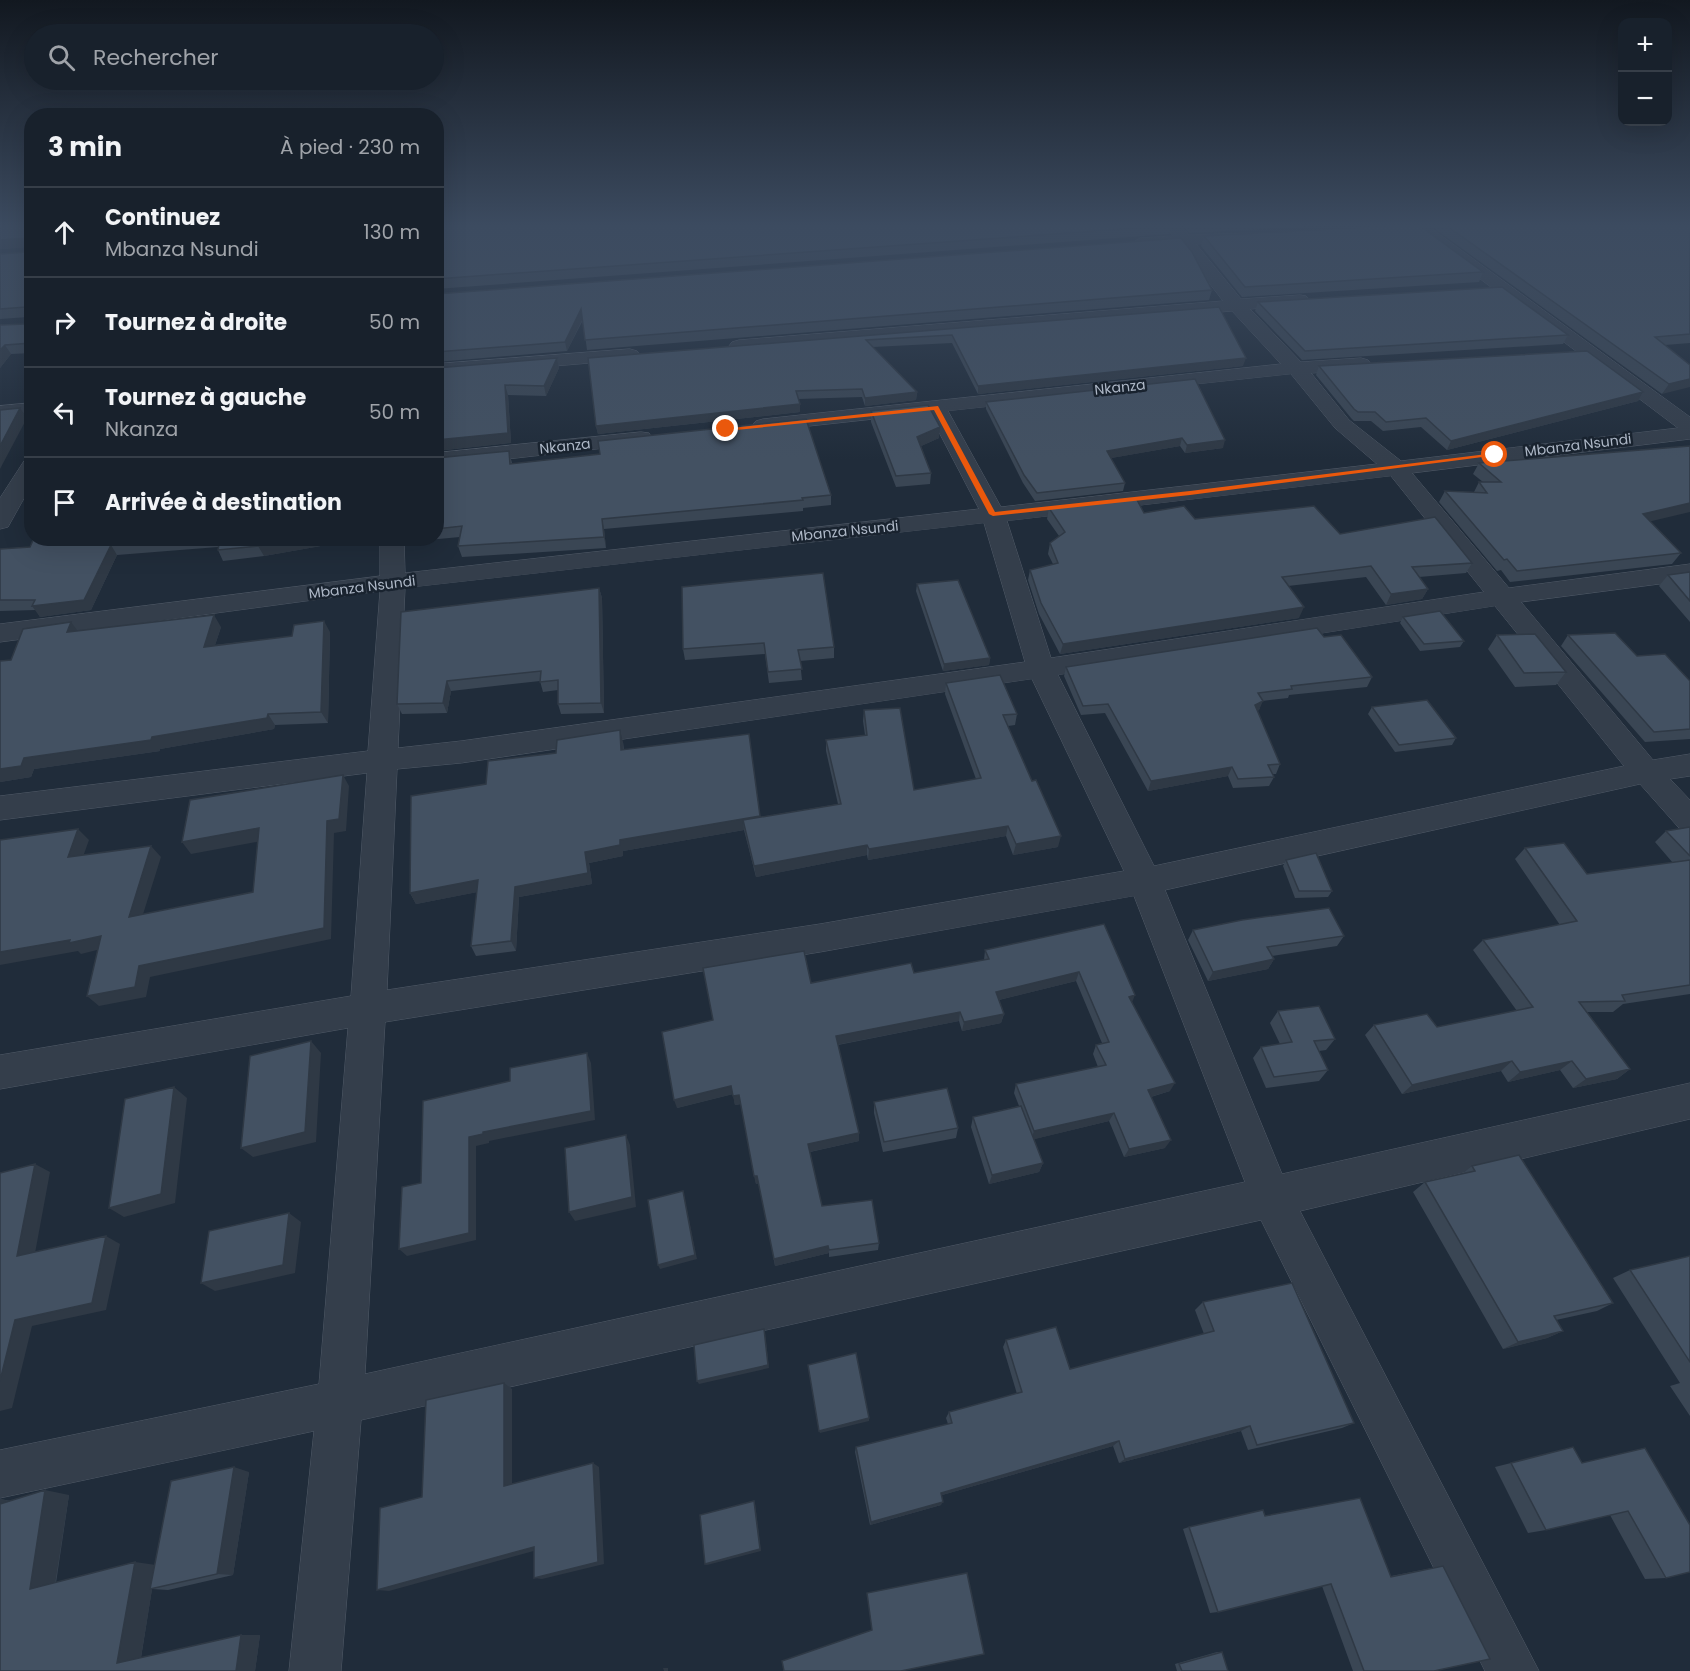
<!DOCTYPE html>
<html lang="fr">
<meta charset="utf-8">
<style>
body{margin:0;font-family:Poppins,sans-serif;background:#252e38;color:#f1f3f6}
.controls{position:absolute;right:18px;top:18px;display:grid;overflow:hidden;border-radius:12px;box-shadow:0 6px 24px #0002}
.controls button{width:54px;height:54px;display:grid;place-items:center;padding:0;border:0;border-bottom:2px solid #363e48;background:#18212c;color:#f1f3f6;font:30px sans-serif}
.stop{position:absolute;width:18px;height:18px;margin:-14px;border:4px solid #ea580c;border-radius:50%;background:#fff}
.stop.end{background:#ea580c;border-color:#fff;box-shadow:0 2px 6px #0008}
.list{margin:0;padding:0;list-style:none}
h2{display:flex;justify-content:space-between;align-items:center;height:78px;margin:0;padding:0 24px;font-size:26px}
h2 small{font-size:20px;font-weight:400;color:#9fa3a9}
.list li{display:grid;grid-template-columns:39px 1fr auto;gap:18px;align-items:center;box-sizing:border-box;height:90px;padding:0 24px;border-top:2px solid #363e48}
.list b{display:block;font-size:22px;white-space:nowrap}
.list p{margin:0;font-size:20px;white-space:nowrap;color:#9fa3a9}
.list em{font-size:20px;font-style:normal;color:#9fa3a9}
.icon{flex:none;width:33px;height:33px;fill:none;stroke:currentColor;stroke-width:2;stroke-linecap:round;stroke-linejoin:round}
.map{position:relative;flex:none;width:1690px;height:1671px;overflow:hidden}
.search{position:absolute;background:#18212c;box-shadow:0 6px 24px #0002;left:24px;top:24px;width:420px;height:66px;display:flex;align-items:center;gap:15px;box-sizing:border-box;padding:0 21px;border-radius:33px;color:#9fa3a9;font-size:22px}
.panel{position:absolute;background:#18212c;box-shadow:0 6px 24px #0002;left:24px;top:108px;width:420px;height:438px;border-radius:24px}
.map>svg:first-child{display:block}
</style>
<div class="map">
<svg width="1690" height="1671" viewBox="0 0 1690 1671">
<rect width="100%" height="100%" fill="#202c3a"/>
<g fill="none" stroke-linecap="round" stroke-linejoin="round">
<defs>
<path id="minor" d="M1169,226H1181L1189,235L1252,233L1254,236L1252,239L1246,241L1196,244L1241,299L1300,295L1306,296L1309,300L1306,304L1300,305L1250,309L1301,362L1361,358L1368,360L1371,364L1368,368L1361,370L1311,373L1349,420L1401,461L1678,428L1410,226H1428L1690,417V439L1412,473L1509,588L1690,564V580L1521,602L1653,760L1690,754V776L1670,779L1690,800V832L1679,828L1640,784L1165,890L1282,1174L1690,1083V1119L1300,1211L1539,1671H1485L1261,1220L361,1420L341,1671H289L314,1431L0,1498V1450L319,1384L348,1028L0,1089V1055L351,996L367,773L0,820V796L368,751L380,591L0,642V624L380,576V538H404L405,573L979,509L929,413L763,431L756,429L752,425L756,421L763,419L1281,364L1232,311L739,352L732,350L729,346L732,342L739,340L1223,301L1180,245L1140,248L1132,243L1140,238L1173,236L1167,228ZM1291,374L1335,428L1377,464L1001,507L948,411ZM1391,476L1484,592L1051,658L1007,521ZM984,523L1025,662L461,741L398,748L405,588ZM1495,606L1624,766L1154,866L1058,675ZM1032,679L1124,871L820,924L387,990L397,769L461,763ZM1134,896L1245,1182L365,1374L385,1022L820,952Z
M630,349L637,351L640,355L637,359L436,376V364Z
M32,403V415L0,418V406Z
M641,432L649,433L652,438L649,443L436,467V453Z
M32,459V484L8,527L0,529V498L24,461Z"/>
</defs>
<use href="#minor" stroke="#515b68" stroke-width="1"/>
<use href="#minor" fill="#343e4b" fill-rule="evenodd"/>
</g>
<path fill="#3a4654" d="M32,226V353L11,354L0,368V325L26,324L28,321V317L0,319V254L27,252L29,250V247L0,249Z
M436,226H1171L1169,234L436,289Z
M1183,226H1312L1190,233Z
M1431,226H1690V343L1665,345L1690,365L1662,394Z
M1204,236L1483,272L1479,282L1242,297L1201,246Z
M1212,290L1209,300L587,350L583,320L567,351L436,362V294Z
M1258,302L1568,335L1563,344L1302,360L1255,311Z
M1219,307L1243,366L978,394L952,343L873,347L917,392L916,400L865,406L862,397L798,399L800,404V412L598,434L596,426L588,358Z
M557,358L559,368L546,396L508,395L511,443L436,451V368Z
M1319,366L1643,392L1638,401L1447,450L1421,427L1383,431L1371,421H1354L1351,418L1316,375Z
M1195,379L1223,448L1185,453L1180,446L1111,458L1125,483L1123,491L1035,501L1023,483L986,409V402Z
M871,411L939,438L921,446L931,473L930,484L896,487L871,422Z
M509,451L512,463L831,495V505L803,508V511L604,529L606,548L462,557L458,546L460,537L406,542L405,538H436V458Z
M1479,463L1650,521L1681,553L1672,564L1510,582L1501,570L1497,571L1439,502L1445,491L1474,492L1479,482H1483L1473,474Z
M1049,508L1144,513L1340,534L1472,563L1466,573L1419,577L1428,589L1422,599L1386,605L1366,577L1288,586L1299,618L1060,654L1039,614L1028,580L1030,570L1053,564L1048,554L1050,543L1059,536L1047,519Z
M34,538H333L332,544L264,556L223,561L218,550V547L117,555L91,610L40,617L36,610L0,611V549L30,547Z
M1690,572V622L1659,586L1668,575Z
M917,584L990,658L989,665L943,671L916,591Z
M682,587L834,647V658L800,661L802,680L769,683L765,654L685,660L683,649Z
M599,588L602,598L604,713L561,714L558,704V690L543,692L540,681L451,691L447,713L402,714L397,704Z
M1403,617L1464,641L1460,647L1420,651L1400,623Z
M221,627L215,645L330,632L328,723L275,725L274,729L160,749V751L34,769L31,777L0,782V661L11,660L78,630Z
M1497,635L1566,672L1556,685L1515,687L1488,649Z
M1568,635L1637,656L1690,681V739L1645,742L1561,646Z
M1324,637L1372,677L1367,687L1289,695L1288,698L1262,701L1259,710L1257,711L1280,764L1276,774H1272L1274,777L1269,786L1233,788L1228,776L1148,791L1105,713L1081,715L1064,676L1066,667Z
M946,683L1017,714L1015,725L1008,726L1058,847L1013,855L1006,836L868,860L867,855L756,877L744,830L623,851V856L589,863L592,884L519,897L516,951L476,956L471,946L477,892L416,904L410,893L486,784L556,753L623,742L624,750L761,817L838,804L826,751V740L865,735L863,721L864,710L914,790L976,779L945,694Z
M1372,707L1456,738L1452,745L1395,752L1368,714Z
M1690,827V994L1623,1004L1613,1012H1587L1630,1069L1617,1079L1573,1088L1560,1070L1508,1082L1501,1071L1402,1094L1365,1035L1374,1025L1437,1027L1517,1011L1473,950L1483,940L1560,925L1515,859L1525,848L1587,874L1673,863L1655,842L1666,831Z
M1286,860L1332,891L1328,897L1295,898L1283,866Z
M1104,924L1132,1002L1170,1091L1151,1097L1165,1148L1124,1157L1109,1121L1034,1139L1043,1163L1039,1172L989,1184L971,1127L973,1117L1019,1106L1014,1093L1016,1084L1098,1067L1093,1054L1096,1045L1102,1043L1076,981L999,1000L1004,1014L1001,1023L962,1031L959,1021L838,1045L859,1141L810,1152L822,1206L879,1243L878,1250L829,1257V1253L775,1266L759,1183L756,1184L741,1104L735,1105L733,1094L677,1108L713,1020L811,983L914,973L984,960L985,950Z
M1193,930L1344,936L1337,946L1272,956L1274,959L1268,969L1208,981L1188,940Z
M1278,1011L1335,1039L1326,1050L1319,1051L1328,1070L1319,1081L1266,1088L1253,1058L1261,1047L1280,1044L1270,1023Z
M874,1102L958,1128L956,1138L883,1152L874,1113Z
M1472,1166L1613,1303L1597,1311L1556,1320L1563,1331L1547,1338L1503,1349L1413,1192L1425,1182L1462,1174Z
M1690,1256V1416L1670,1386L1680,1383L1613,1278L1630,1270Z
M1203,1302L1354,1423L1342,1428L1248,1450L1241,1431L1119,1463L1113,1446L942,1495L941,1505L870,1525L855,1452L856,1447L948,1424L946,1418L949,1412L1017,1394L1003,1347L1006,1340L1070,1369L1204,1334L1195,1310Z
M1645,1448L1666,1578L1645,1579L1610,1515L1546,1530L1528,1533L1495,1467L1511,1463H1582Z
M249,1472L233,1575L168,1590L152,1589L141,1658L241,1635H260L255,1671H0V1499L11,1501L69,1495L56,1583L155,1565Z
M1265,1516L1391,1576L1443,1566L1434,1671H1353L1322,1586L1218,1612L1210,1613L1183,1529L1189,1527Z
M1217,1652H1222L1228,1671H1177L1175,1664Z"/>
<path fill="#2f3945" d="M27,238L32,247L0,249V240Z
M581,309L583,318L567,351L565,342Z
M5,345L11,354L0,368V350Z
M557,358L559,368L546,396L544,386Z
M1246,358L1243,366L978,394V386Z
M1690,379V387L1662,394L1669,384Z
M505,385L508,395L511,443L436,451V440Z
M917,392L916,400L865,406V398Z
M1643,392L1638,401L1447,450L1451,441Z
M800,404V412L598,434L596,426Z
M20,408L27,418L0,469V446Z
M940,427L939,438L917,448V437Z
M1182,438L1180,446L1106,459L1107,451Z
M1225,440L1223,448L1185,453L1187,445Z
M1690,503V512L1635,525L1643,514Z
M602,519L604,529L606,548L604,537Z
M300,538H333L332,544L264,556L258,546Z
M111,545L117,555L91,610L40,617L32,606Z
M599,588L602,598L604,713L601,703Z
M1428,589L1422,599L1386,605L1391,594Z
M1304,607L1299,618L1060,654L1063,644Z
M214,615L221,627L211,658L204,647Z
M324,621L330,632L328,723L321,712Z
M71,622L80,634L67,632Z
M990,658L989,665L943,671L944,664Z
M447,681L451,691L447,713L443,703Z
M1263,701L1259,710L1251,714L1255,705Z
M268,714L275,725L274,729L160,749V751L34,769L31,777L0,782V769L24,758L152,737Z
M620,730L623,742L624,761L621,750Z
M1232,767L1228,776L1148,791L1151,781Z
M343,775L349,786L346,831L334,833L331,939L150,977L146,997L99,1006L87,996L139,966L324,928L327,821Z
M760,816L743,820L744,830L623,851V856L589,863L592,884L519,897L516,951L511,941L515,887L585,852L620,840Z
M1008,826L1006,836L868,860L869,849Z
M259,828L267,840L191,854L182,842Z
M78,829L89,840L79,868L68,857Z
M1061,836L1058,847L1013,855L1016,844Z
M867,845V855L756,877L754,866Z
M151,846L161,857L139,927L129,917Z
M478,880L483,891L416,904L410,893Z
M101,936L113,946L81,954L78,951L0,965V952L70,940Z
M1274,959L1268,969L1208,981L1213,972Z
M1079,972L1076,981L994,1001L996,992Z
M1135,995L1131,1005L1129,997Z
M960,1012L959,1021L836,1045V1036Z
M1004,1014L1001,1023L962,1031L964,1022Z
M311,1041L321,1053L316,1142L253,1157L241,1148Z
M587,1053L591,1063L595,1120L489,1141V1143L476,1146V1240L407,1256L399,1249L469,1137L483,1132Z
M1512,1061L1501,1071L1402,1094L1412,1085Z
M1572,1061L1560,1070L1508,1082L1520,1072Z
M1630,1069L1617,1079L1573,1088L1586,1079Z
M1175,1083L1170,1091L1143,1099L1148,1090Z
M731,1086L733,1094L677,1108L674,1100Z
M174,1087L187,1098L175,1203L124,1217L109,1208Z
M739,1095L741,1104L735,1105L733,1096Z
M1114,1113L1109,1121L1031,1140L1034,1131Z
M859,1133V1141L809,1152L808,1144Z
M626,1135L630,1145L636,1207L575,1221L569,1212Z
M1171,1140L1165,1148L1124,1157L1129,1149Z
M1043,1163L1039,1172L989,1184L992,1175Z
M35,1164L50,1172L33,1264L17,1256Z
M754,1176H757L759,1183L756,1184Z
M683,1191L697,1259L660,1269L658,1265Z
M289,1213L301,1222L295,1273L215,1291L201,1283Z
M106,1236L120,1244L106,1310L32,1326L12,1408L0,1411V1381L15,1320Z
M828,1246L829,1253L775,1266L774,1259Z
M1563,1331L1547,1338L1503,1349L1518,1342Z
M765,1333L769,1368L699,1384L697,1381Z
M504,1383L512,1389V1490L504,1486Z
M869,1418V1421L820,1433L819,1431Z
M1250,1426L1241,1431L1119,1463L1125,1459Z
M1119,1441L1113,1446L939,1496L941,1493Z
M593,1463L599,1467L604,1564L542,1579L534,1578Z
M234,1467L249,1472L233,1575L217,1574Z
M45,1490L69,1495L54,1591L30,1589Z
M0,1499L15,1502L0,1510Z
M754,1501L755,1503L761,1551L707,1565L705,1564Z
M943,1502L941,1505L870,1525L871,1522Z
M534,1547L541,1549L389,1591L377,1590Z
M135,1562L156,1565L140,1663H117Z
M241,1635H260L255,1671H236Z
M663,1668H668V1671H664Z"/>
<path fill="#435162" stroke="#2f3945" stroke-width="1.5" d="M0,226H32V343L5,345L0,350V325L26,324L28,321V310L26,307L0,309V254L27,252L29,250V240L27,238L0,240Z
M436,226H1165L436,279Z
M1387,226H1420L1483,272L1245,287L1204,236Z
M1447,226H1690V334L1655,337L1690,365V379L1669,384Z
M1181,238L1192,252L1212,290L585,340L581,309L565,342L436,352V294Z
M1502,287L1568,335L1305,351L1258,302Z
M1219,307L1246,358L978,386L952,335L866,340L917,392L865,398L862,389L796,391L800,404L596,426L588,358Z
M1587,351L1643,392L1451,441L1426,418L1386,422L1375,412H1358L1354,409L1319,366Z
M557,358L544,386L505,385L508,433L436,440V368Z
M1195,379L1225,440L1187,445L1182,438L1107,451L1125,483L1037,493L1024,475L986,402Z
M928,405L940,427L917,437L931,473L896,476L871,411Z
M20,408L0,446V410Z
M806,419L831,495L802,498L803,500L602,519L604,537L458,546L462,526L436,529V458L509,451L510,464L600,454L598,441Z
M1690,446V503L1643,514L1681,553L1517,571L1507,559L1504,560L1445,491L1487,493L1479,482H1501L1479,463Z
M1136,498L1144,513L1184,506L1195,519L1314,506L1340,534L1435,517L1472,563L1412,567L1428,589L1391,594L1371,566L1282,577L1304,607L1063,644L1041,603L1030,570L1058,563L1050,543L1065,532L1049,508Z
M34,538H189L111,545L84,600L32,606L35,600H0V549L30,547Z
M220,538H300L258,546L218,550Z
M1690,572V601L1668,575Z
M823,573L834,647L798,650L802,669L768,672L764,643L683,649L682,587Z
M958,580L990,658L944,664L917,584Z
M599,588L601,703L558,704V680L540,682L541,671L447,681L443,703L397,704L401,612Z
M1440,611L1464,641L1424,644L1403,617Z
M214,615L204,647L292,636L294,625L324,621L321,712L268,714L267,718L152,737L151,740L24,758L21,766L0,769V661L11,660L23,629L71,622L67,632Z
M1317,628L1324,637L1341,635L1372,677L1291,686L1292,689L1258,693L1263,701L1255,705L1280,764L1268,765L1274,777L1238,779L1232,767L1151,781L1108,704L1083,706L1066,667Z
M1615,633L1637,656L1665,654L1690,681V729L1654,732L1568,635Z
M1535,634L1566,672L1524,673L1497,635Z
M1000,675L1017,714L1003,715L1032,781L1036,780L1061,836L1016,844L1008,826L869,849L867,845L754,866L743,820L841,804L826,740L867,735L864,710L900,708L914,790L981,778L946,683Z
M1427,700L1456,738L1399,745L1372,707Z
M620,730L621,750L749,734L760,816L620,840V845L585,852L588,873L515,887L511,941L471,946L478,880L410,893L411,796L486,784L488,761L556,753L557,740Z
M343,775L339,819L327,821L324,928L139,966L135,987L87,996L101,936L69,943L70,940L0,952V840L78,829L68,857L151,846L129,917L253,892L259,828L182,842L190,800Z
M1690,827V856L1666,831Z
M1564,843L1587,874L1690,860V985L1622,995L1625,1001L1579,1002L1630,1069L1586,1079L1572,1061L1520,1072L1512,1061L1412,1085L1374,1025L1427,1014L1437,1027L1533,1007L1483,940L1577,921L1525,848Z
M1316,853L1332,891H1299L1286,860Z
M1329,908L1344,936L1267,947L1274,959L1213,972L1193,930L1242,920Z
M1104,924L1135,995L1129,997L1175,1083L1148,1090L1171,1140L1129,1149L1114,1113L1034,1131L1016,1084L1106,1065L1096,1045L1109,1042L1079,972L996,992L1004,1014L964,1022L960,1012L836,1036L859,1133L808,1144L822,1206L872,1200L879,1243L829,1250L828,1246L774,1259L757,1176H754L739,1095L733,1096L731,1086L674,1100L662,1032L713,1020L703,968L804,951L811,983L911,963L914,973L989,959L985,950Z
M1319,1006L1335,1039L1314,1041L1328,1070L1274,1077L1261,1047L1292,1042L1278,1011Z
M311,1041L305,1132L241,1148L250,1056Z
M587,1053L591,1111L483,1132V1134L469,1137V1233L399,1249L402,1187L421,1183L423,1101L510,1081V1068Z
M174,1087L161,1194L109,1208L125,1099Z
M947,1088L958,1128L884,1142L874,1102Z
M1021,1106L1043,1163L992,1175L973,1117Z
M626,1135L632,1197L569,1212L565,1148Z
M1519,1155L1613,1303L1554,1316L1563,1331L1518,1342L1425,1182L1475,1171L1472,1166Z
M35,1164L17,1256L106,1236L92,1303L15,1320L0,1381V1173Z
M683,1191L695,1255L658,1265L648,1200Z
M289,1213L283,1265L201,1283L209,1231Z
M1690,1256V1362L1630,1270Z
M1292,1283L1354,1423L1257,1445L1250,1426L1125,1459L1119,1441L941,1493L943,1502L871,1522L856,1447L952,1423L949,1412L1022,1392L1006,1340L1056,1327L1070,1369L1214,1331L1203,1302Z
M764,1329L768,1365L697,1381L694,1345Z
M856,1353L869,1418L819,1431L808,1365Z
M504,1383V1486L593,1463L598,1562L534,1578V1547L377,1590L380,1508L422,1497L426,1400Z
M1573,1447L1582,1463L1645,1448L1690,1525V1572L1666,1578L1628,1511L1546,1530L1511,1463Z
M234,1467L217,1574L150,1589L171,1481Z
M45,1490L30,1589L135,1562L117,1663L241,1635L236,1671H0V1504Z
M1360,1498L1391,1577L1443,1566L1490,1659L1434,1671H1364L1331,1584L1218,1612L1189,1527L1263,1510L1265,1516Z
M754,1501L760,1549L705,1564L700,1515Z
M967,1573L984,1654L901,1671H784L782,1661L872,1630L867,1593Z
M1222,1652L1228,1671H1182L1179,1664Z"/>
<linearGradient id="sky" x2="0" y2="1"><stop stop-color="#121820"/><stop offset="0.49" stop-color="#3c4b60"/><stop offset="1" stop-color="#3c4b60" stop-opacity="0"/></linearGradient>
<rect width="1690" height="460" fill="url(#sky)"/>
<path fill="#ea580c" d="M938,406L995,512L1190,491L1495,453L1498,455L1190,495L993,516L989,514L934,410L726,431L722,429Z"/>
<g text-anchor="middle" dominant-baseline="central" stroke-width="5" stroke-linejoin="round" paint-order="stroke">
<g font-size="14" fill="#aeb8c7" stroke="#19232f">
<text transform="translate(1120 387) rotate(-6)">Nkanza</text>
<text transform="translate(1578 445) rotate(-7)">Mbanza Nsundi</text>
<text transform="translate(565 446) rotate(-6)">Nkanza</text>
<text transform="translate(845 531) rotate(-6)">Mbanza Nsundi</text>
<text transform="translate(362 587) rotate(-7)">Mbanza Nsundi</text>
</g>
</g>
</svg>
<div class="controls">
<button>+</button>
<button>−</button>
</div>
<div class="stop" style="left:1495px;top:455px"></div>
<div class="stop end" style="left:726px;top:429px"></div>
<div class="search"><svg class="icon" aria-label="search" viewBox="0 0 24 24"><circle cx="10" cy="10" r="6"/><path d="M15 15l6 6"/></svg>Rechercher</div>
<section class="panel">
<h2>3 min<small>À pied · 230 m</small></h2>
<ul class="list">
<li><svg class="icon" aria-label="ahead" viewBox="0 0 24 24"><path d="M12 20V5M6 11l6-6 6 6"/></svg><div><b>Continuez</b><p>Mbanza Nsundi</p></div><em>130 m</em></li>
<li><svg class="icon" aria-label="right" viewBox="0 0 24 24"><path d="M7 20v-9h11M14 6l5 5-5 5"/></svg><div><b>Tournez à droite</b></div><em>50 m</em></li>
<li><svg class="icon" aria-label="left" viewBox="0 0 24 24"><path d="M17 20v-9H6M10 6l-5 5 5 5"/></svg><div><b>Tournez à gauche</b><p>Nkanza</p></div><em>50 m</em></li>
<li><svg class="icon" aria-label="arrive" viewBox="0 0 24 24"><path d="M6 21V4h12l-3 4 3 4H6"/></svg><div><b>Arrivée à destination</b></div></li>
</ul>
</section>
</div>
